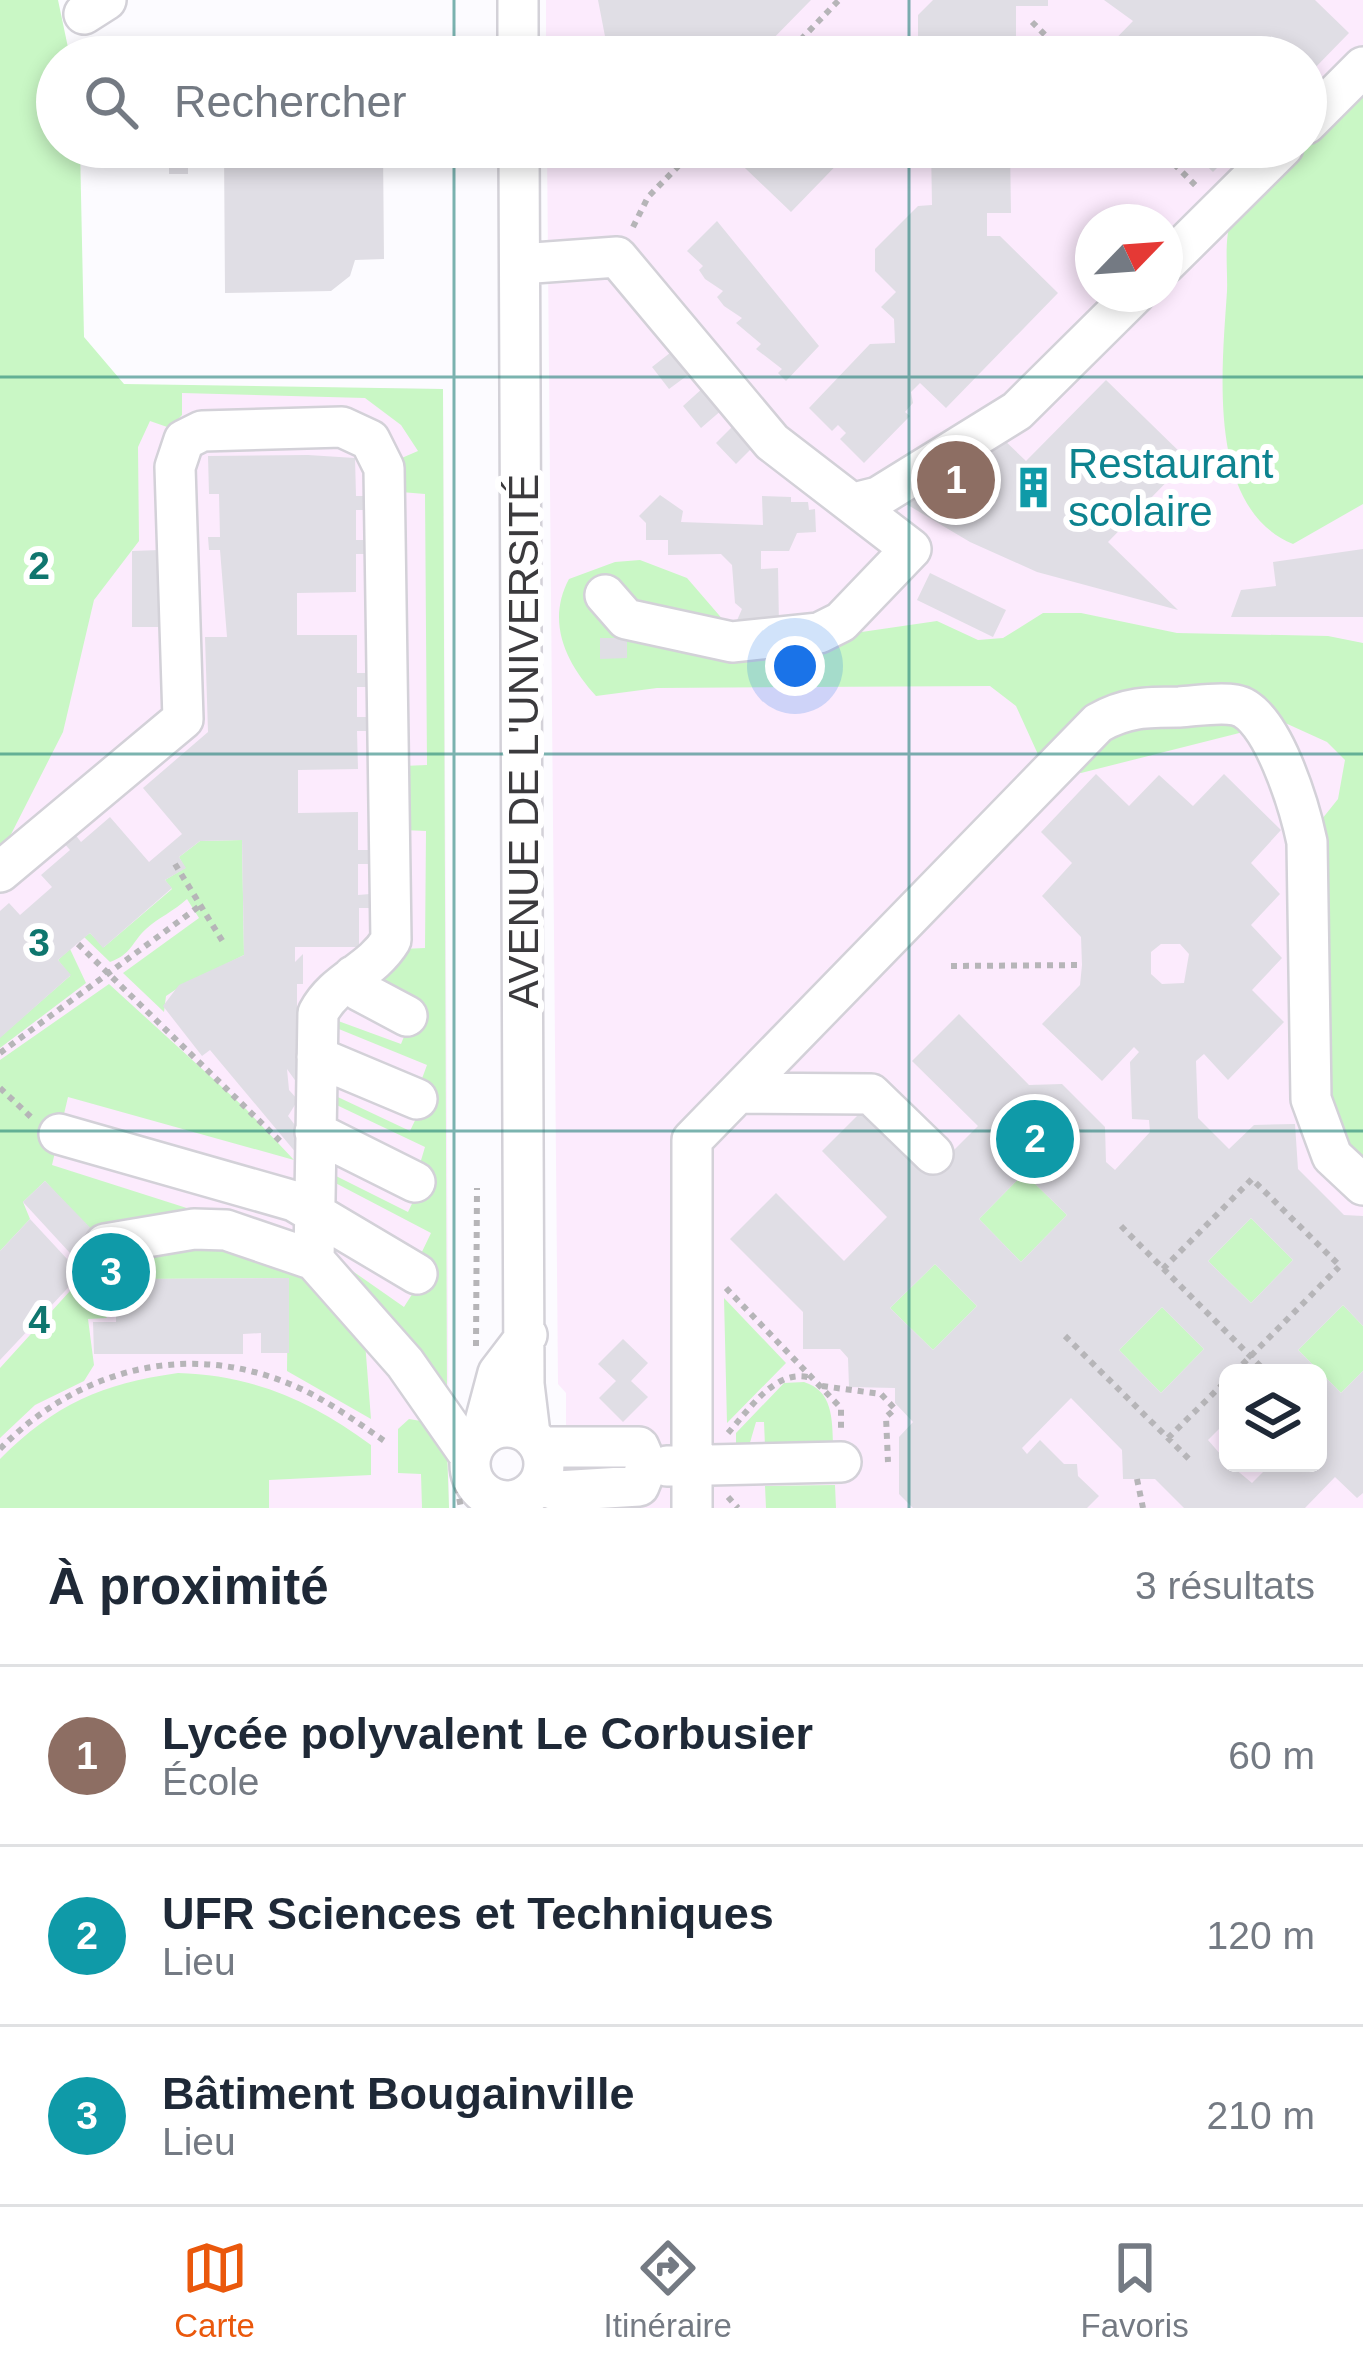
<!DOCTYPE html>
<html lang="fr">
<meta charset="utf-8">
<style>
body{margin:0;font-family:Arial,sans-serif;background:#f2f2f3;color:#1f2937}
.controls{position:absolute;right:36px;bottom:36px;display:grid;overflow:hidden;border-radius:18px;box-shadow:0 6px 18px #0003}
.controls button{width:108px;height:108px;display:grid;place-items:center;padding:0;border:0;border-bottom:3px solid #e0e1e3;background:#fff;color:#1f2937;font:60px sans-serif}
.compass{position:absolute;left:1075px;top:204px;width:108px;height:108px;border-radius:50%;background:#fff;box-shadow:0 6px 18px #0003;rotate:65deg}
.you{position:absolute;left:795px;top:666px;width:42px;height:42px;margin:-30px;border:9px solid #fff;border-radius:50%;background:#1a73e8;box-shadow:0 0 0 18px #1a73e833}
.badge{display:grid;place-items:center;width:78px;height:78px;border-radius:50%;background:#ea580c;color:#fff;font-size:39px;font-weight:700}
.pin{position:absolute;translate:-50% -50%;border:6px solid #fff;box-shadow:0 3px 12px #0006}
.list{margin:0;padding:0;list-style:none}
h2{display:flex;justify-content:space-between;align-items:center;height:156px;margin:0;padding:0 48px;font-size:51px}
h2 small{font-size:39px;font-weight:400;color:#747a83}
.list li{display:grid;grid-template-columns:78px 1fr auto;gap:36px;align-items:center;box-sizing:border-box;height:180px;padding:0 48px;border-top:3px solid #e0e1e3}
.list b{display:block;font-size:45px;white-space:nowrap}
.list p{margin:0;font-size:39px;white-space:nowrap;color:#747a83}
.list em{font-size:39px;font-style:normal;color:#747a83}
.icon{flex:none;width:66px;height:66px;fill:none;stroke:currentColor;stroke-width:2;stroke-linecap:round;stroke-linejoin:round}
.map{position:relative;flex:none;width:1363px;height:1508px;overflow:hidden}
.search{position:absolute;background:#fff;box-shadow:0 6px 18px #0003;left:36px;right:36px;top:36px;height:132px;display:flex;align-items:center;gap:30px;box-sizing:border-box;padding:0 42px;border-radius:66px;color:#747a83;font-size:45px}
.sheet{height:696px;background:#fff}
nav{display:flex;justify-content:space-around;align-items:center;box-sizing:border-box;height:168px;border-top:3px solid #e0e1e3;background:#fff;font-size:33px;color:#747a83}
nav a{display:grid;justify-items:center;gap:6px}
nav .on{color:#ea580c}
.map>svg:first-child{display:block}
</style>
<div class="map">
<svg width="1363" height="1508" viewBox="0 0 1363 1508">
<rect width="100%" height="100%" fill="#fcfbff"/>
<path fill="#fcebfd" fill-rule="evenodd" d="M546,0H1363V1508H606L602,1428L566,1427V1393L558,1384L547,147H1306V57H546ZM1093,222H1165V294H1093ZM1228,1373H1318V1463H1228Z
M84,385L443,389L449,1508H0V755Z"/>
<path fill="#c9f7c5" d="M0,0H58L70,57H57V147H80L84,337L124,384L443,389L447,1400L321,1249L404,1307L430,1266L419,1258L431,1233L322,1176V1169L408,1212L427,1172L419,1167L425,1147L326,1100L325,1091L410,1131L429,1091L420,1084L427,1065L329,1025L330,1018L401,1044L418,1002L378,982L402,949L425,948L426,831L403,830V766L427,765L425,494L401,492L397,460L418,451L401,425L365,398L182,393V415L170,428L150,421L138,447L139,541L94,600L63,732L0,856Z
M1363,91V504L1293,544C1206,508 1222,370 1227,291C1228,271 1223,234 1233,217C1247,192 1276,169 1295,147H1306V138Z
M640,560L687,578L731,629L841,635L937,621L978,640L1003,638L1043,613H1081L1177,633L1328,636L1363,643V1168L1327,1122L1318,824L1338,799L1345,760L1327,742L1283,722L1081,773L1041,761L1016,706L990,686L657,688L596,696C566,663 546,622 569,579L615,562Z
M242,840L244,955L175,990L166,996L164,1012L123,973L199,918L187,899C174,911 158,918 146,929C131,943 132,954 110,962L84,937L90,933L104,947L172,889L165,880L185,868L179,857L200,841Z
M70,949L86,983L0,1048V1037L70,976L58,960Z
M109,984L246,1109L294,1160L68,1097L52,1165L240,1225L92,1232L45,1181L23,1202L30,1219L0,1251V1060Z
M1024,1173L1067,1215L1021,1262L979,1219Z
M1251,1218L1293,1260L1251,1303L1208,1261Z
M179,1238L289,1257L365,1342L371,1419L287,1371L288,1278L140,1279L114,1254Z
M935,1264L977,1306L933,1350L890,1308Z
M80,1280L107,1318L88,1319L94,1365L84,1381L35,1405L0,1438V1368Z
M724,1298L786,1363L727,1423Z
M1343,1305L1363,1326V1371L1341,1393L1298,1350Z
M1162,1307L1204,1349L1161,1393L1119,1350Z
M178,1373C252,1375 312,1401 371,1445V1475L269,1480V1508H0V1459C55,1404 101,1384 178,1373Z
M804,1382C833,1391 832,1419 833,1445L765,1446L764,1422H756L749,1446H736V1433L784,1383Z
M409,1419L433,1423L447,1448L449,1508H422L421,1474L398,1473V1429Z
M835,1485L836,1508H766L765,1486Z"/>
<path fill="#e0dee5" fill-rule="evenodd" d="M598,0H811L755,57H609Z
M933,0H1048V6H1016V38L984,39V57H918V15Z
M1104,0H1315L1349,33L1309,74L1327,90L1306,111V57H1098L1133,21Z
M224,147L383,149L384,259L355,260L350,276L331,291L225,293Z
M723,147H854L791,212Z
M931,147H1010L1011,213H987V236H1000L1058,293L946,408L920,383L911,392L913,403L905,412L910,416L864,463L840,439L846,433L838,425L832,431L809,408L870,344L895,343L894,319L881,307L896,292L875,271V249L918,206L932,205Z
M1187,147H1238L1213,172Z
M169,150H188V174H169Z
M717,221L819,346L786,381L778,373L782,369L756,349L761,344L736,323L742,318L724,306L717,297L723,291L705,279L699,270L703,266L687,251Z
M675,349L692,372L669,389L652,367Z
M1106,380L1188,460L1108,542L1178,610L1037,572L970,542L891,495L941,468L953,478L962,469L954,461L1000,436L1026,461Z
M704,387L723,409L701,428L683,406Z
M736,423L756,444L736,464L716,443Z
M308,455L355,458L356,496H367L368,510H356V540H368V554H356V592L297,593V635H357V673H369V687H357V717H369V731H357L358,769L298,770V813L358,812V850H370V864H358V895L370,894V908H359V947H295V962L303,954V984H297V1083L287,1069L289,1090L298,1100L288,1116L298,1129L297,1154L210,1050L202,1056L163,1006L179,985L244,955L242,840L200,841L179,857L186,868L165,880L172,888L103,948L90,933L58,960L71,975L0,1038V911L9,903L20,915L52,887L41,875L70,850L63,842L74,833L81,842L110,817L149,862L182,834L143,788L208,732L205,637H227L220,550H209L208,537H220L219,494H209L208,456Z
M660,495L683,511L681,522L763,525L762,496L791,497V502H808L809,510L815,509L816,532L797,533L789,551H761V569L778,568L779,625H735L742,609L735,603L732,565L721,554L668,555V540H646V523L639,516Z
M1363,549V617H1231L1241,590L1276,586L1273,562Z
M160,550L161,627H132V551Z
M930,573L1006,610L993,637L917,600Z
M600,638H627V658L600,659Z
M1096,774L1129,806L1159,775L1193,806L1224,774L1281,830L1251,863L1280,894L1251,925L1282,958L1252,990L1284,1022L1228,1080L1204,1054L1196,1061L1198,1118L1229,1149L1254,1125L1295,1124L1298,1169L1344,1215L1363,1216V1326L1343,1305L1298,1350L1341,1393L1363,1371V1493L1357,1498L1335,1477L1305,1508H1184L1155,1479H1123L1122,1450L1071,1398L1022,1448L1027,1454L1040,1440L1064,1464H1077L1078,1476L1099,1496L1087,1508H913L899,1494V1437L913,1422L895,1403V1388L849,1387L848,1358L840,1349H803V1312L730,1239L776,1193L844,1261L887,1217L822,1151L868,1105L933,1171L978,1126L912,1061L959,1014L1029,1085L1062,1084L1105,1127L1106,1162L1115,1170L1150,1132L1149,1120L1132,1119L1130,1062L1139,1052L1134,1047L1102,1081L1042,1024L1080,985L1082,965L1081,937L1042,896L1072,863L1041,832ZM1161,944H1180L1189,954L1184,983L1162,984L1151,974V952ZM1024,1173L1067,1215L1021,1262L979,1219ZM1251,1218L1293,1260L1251,1303L1208,1261ZM935,1264L977,1306L933,1350L890,1308ZM1162,1307L1204,1349L1161,1393L1119,1350ZM1228,1373H1318V1463H1272L1252,1483L1228,1463L1208,1440L1228,1420Z
M45,1181L140,1279L289,1278V1353H261V1333L243,1334V1354H94L93,1322H116V1303L23,1202Z
M30,1219L81,1274L0,1360V1251Z
M623,1339L648,1363L631,1381L648,1397L623,1422L599,1398L616,1381L598,1364Z"/>
<g fill="none" stroke-linecap="round" stroke-linejoin="round">
<defs>
<path id="minor" d="M518,0V57
M84,14L106,0
M1306,124L1363,67
M519,147L524,1384L530,1434
M520,264L617,257L772,442L911,549L841,622L819,633L732,642L626,619L605,595
M1165,264L1283,147
M854,503L878,497L1017,411L1135,294
M0,872L183,719L175,467L184,440L202,431L342,427L370,440L384,468L391,940C371,973 336,979 318,1013L314,1260
M353,976L360,991L407,1016
M317,1057L417,1099
M741,1093L871,1094L933,1154
M315,1132L415,1182
M59,1134L294,1201L417,1274
M105,1244L194,1229L226,1230L314,1260L405,1363L470,1456
M470 1464a37 37 0 1 1 74 0a37 37 0 1 1-74 0Z
M481,1437L498,1373L527,1335
M667,1466L841,1462
M539,1484L558,1491L639,1486L647,1466L639,1447H540
M692,1508V1140L1098,723C1126,707 1147,707 1179,707C1196,706 1218,702 1235,705C1272,711 1300,809 1307,842L1311,1099L1332,1156L1363,1185"/>
</defs>
<use href="#minor" stroke="#d3d1d8" stroke-width="44"/>
<path stroke="#b6b5b8" stroke-width="6" stroke-dasharray="6 6" stroke-linecap="butt" d="M1032,22L1067,57
M784,57L839,0
M1157,147L1196,186
M633,227L648,197L697,147
M175,864L223,942
M78,944L281,1142
M951,966L1082,965
M0,1053L201,905
M0,1088L32,1118
M1121,1226L1267,1373
M1163,1269L1252,1179L1340,1266
M726,1288L841,1408V1432
M1065,1336L1189,1459
M476,1346L477,1188
M1234,1373L1339,1267
M822,1386L881,1394L895,1409L886,1417L888,1462
M728,1433C749,1410 776,1367 811,1378
M1168,1438L1228,1379
M0,1449C80,1367 192,1339 299,1388C330,1402 358,1423 386,1442
M1137,1479L1143,1508
M457,1487L461,1508
M728,1497L738,1508"/>
<use href="#minor" stroke="#fff" stroke-width="39"/>
</g>
<path fill="none" stroke="#0f766e" stroke-width="3" stroke-opacity="0.55" d="M454,0V57M909,0V57M454,147V1508M909,147V1508M0,377H1363M0,754H1363M0,1131H1363"/>
<defs>
<symbol id="building-bare" viewBox="-9 -9 18 18"><path d="M-4-6H4V6H1V3H-1V6H-4ZM-2.5-4.3h1.7v1.8h-1.7ZM.8-4.3h1.7v1.8H.8ZM-2.5-1h1.7V.8h-1.7ZM.8-1h1.7V.8H.8Z" fill="#0f9aa8" stroke="#fff" stroke-width="2.5" paint-order="stroke"/></symbol>
</defs>
<g fill-rule="evenodd">
<use href="#building-bare" x="1004" y="458" width="59" height="59"/>
</g>
<g text-anchor="middle" dominant-baseline="central" stroke-width="12" stroke-linejoin="round" paint-order="stroke">
<g font-size="42" fill="#0d838f" stroke="#fff" text-anchor="start">
<text x="1068" y="463">Restaurant<tspan x="1068" dy="48">scolaire</tspan></text>
</g>
<g font-size="42" fill="#3b3a3d" stroke="#fff">
<text transform="translate(523 741) rotate(-90)">AVENUE DE L'UNIVERSITÉ</text>
</g>
</g>
<g font-size="39" text-anchor="middle" font-weight="bold" fill="#0f766e" stroke="#fff" stroke-width="12" stroke-linejoin="round" paint-order="stroke">
<text x="39" y="579">2</text>
<text x="39" y="956">3</text>
<text x="39" y="1333">4</text>
</g>
</svg>
<div class="controls">
<button><svg class="icon" aria-label="layers" viewBox="0 0 24 24"><path d="M12 4l9 5-9 5-9-5zM3 14l9 5 9-5"/></svg></button>
</div>
<svg class="compass" viewBox="-18 -18 36 36"><path d="M0-13l5 13h-10z" fill="#e53935"/><path d="M0 13l5-13h-10z" fill="#747a83"/></svg>
<div class="you"></div>
<div class="pin badge" style="left:956px;top:480px;background:#8d6e63">1</div>
<div class="pin badge" style="left:1035px;top:1139px;background:#0f9aa8">2</div>
<div class="pin badge" style="left:111px;top:1272px;background:#0f9aa8">3</div>
<div class="search"><svg class="icon" aria-label="search" viewBox="0 0 24 24"><circle cx="10" cy="10" r="6"/><path d="M15 15l6 6"/></svg>Rechercher</div>
</div>
<section class="sheet">
<h2>À proximité<small>3 résultats</small></h2>
<ul class="list">
<li><span class="badge" style="background:#8d6e63">1</span><div><b>Lycée polyvalent Le Corbusier</b><p>École</p></div><em>60 m</em></li>
<li><span class="badge" style="background:#0f9aa8">2</span><div><b>UFR Sciences et Techniques</b><p>Lieu</p></div><em>120 m</em></li>
<li><span class="badge" style="background:#0f9aa8">3</span><div><b>Bâtiment Bougainville</b><p>Lieu</p></div><em>210 m</em></li>
</ul>
</section>
<nav>
<a class="on"><svg class="icon" aria-label="map" viewBox="0 0 24 24"><path d="M3 6l6-2 6 2 6-2v14l-6 2-6-2-6 2zM9 4v14M15 6v14"/></svg>Carte</a>
<a><svg class="icon" aria-label="directions" viewBox="0 0 24 24"><path d="M12 3l9 9-9 9-9-9zM9 14v-3h6M13 9l2 2-2 2"/></svg>Itinéraire</a>
<a><svg class="icon" aria-label="saved" viewBox="0 0 24 24"><path d="M7 4h10v16l-5-4-5 4z"/></svg>Favoris</a>
</nav>
